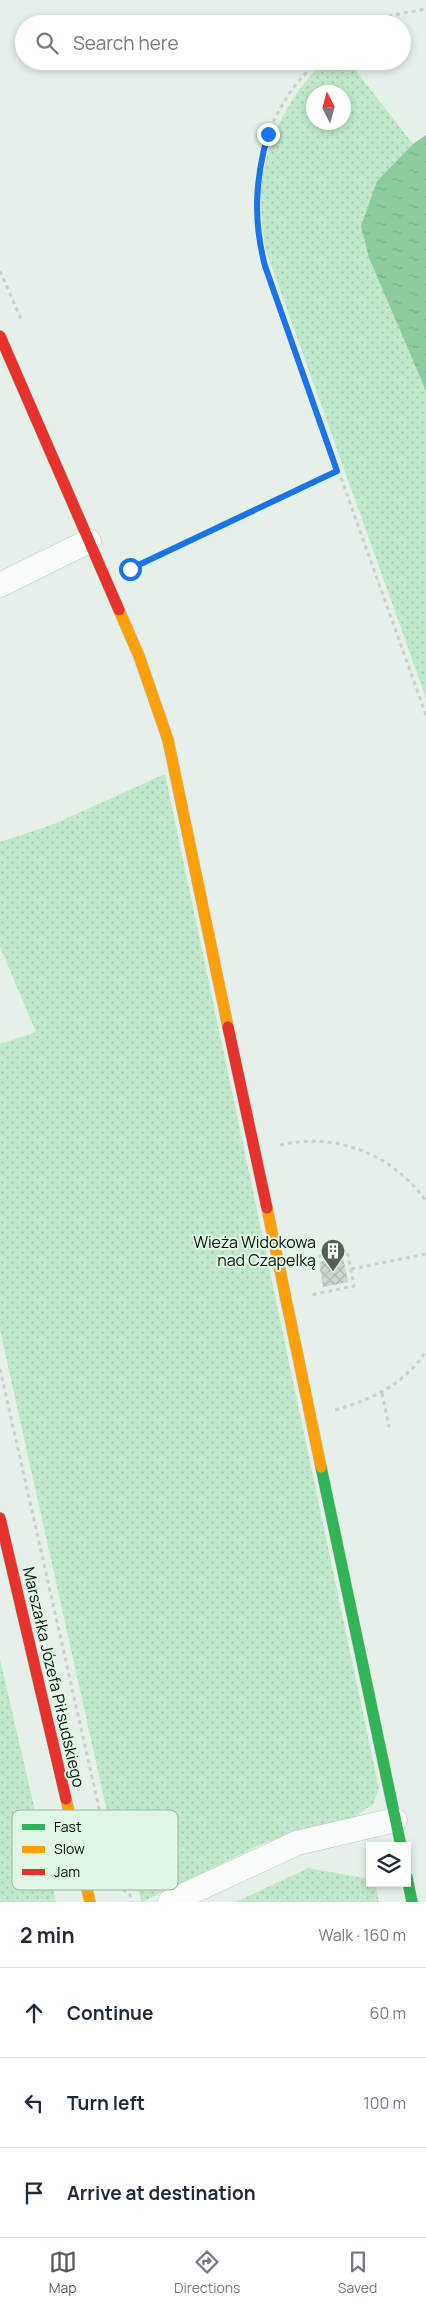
<!DOCTYPE html>
<meta charset="utf-8">
<style>
body{margin:0;font-family:Manrope,sans-serif;background:#f2f2f3;color:#1f2937}
.controls{position:absolute;right:15px;bottom:15px;display:grid;overflow:hidden;border-radius:0px;box-shadow:0 2px 8px #0003}
.controls button{width:45px;height:45px;display:grid;place-items:center;padding:0;border:0;border-bottom:1px solid #e0e1e3;background:#fff;color:#1f2937;font:25px sans-serif}
.compass{position:absolute;left:306px;top:85px;width:45px;height:45px;border-radius:50%;background:#fff;box-shadow:0 2px 8px #0003;rotate:354deg}
.stop{position:absolute;width:15px;height:15px;margin:-11px;border:4px solid #1a73e8;border-radius:50%;background:#fff}
.stop.end{background:#1a73e8;border-color:#fff;box-shadow:0 1px 5px #0008}
.list{margin:0;padding:0;list-style:none}
h2{display:flex;justify-content:space-between;align-items:center;height:65px;margin:0;padding:0 20px;font-size:21px}
h2 small{font-size:16px;font-weight:400;color:#747a83}
.list li{display:grid;grid-template-columns:32px 1fr auto;gap:15px;align-items:center;box-sizing:border-box;height:90px;padding:0 20px;border-top:1px solid #e0e1e3}
.list b{display:block;font-size:19px;white-space:nowrap}
.list em{font-size:16px;font-style:normal;color:#747a83}
.icon{flex:none;width:28px;height:28px;fill:none;stroke:currentColor;stroke-width:2;stroke-linecap:round;stroke-linejoin:round}
.map{position:relative;flex:none;width:426px;height:1902px;overflow:hidden}
.search{position:absolute;background:#fff;box-shadow:0 2px 8px #0003;left:15px;right:15px;top:15px;height:55px;display:flex;align-items:center;gap:12px;box-sizing:border-box;padding:0 18px;border-radius:28px;color:#747a83;font-size:19px}
.sheet{height:335px;background:#fff}
nav{display:flex;justify-content:space-around;align-items:center;box-sizing:border-box;height:70px;border-top:1px solid #e0e1e3;background:#fff;font-size:14px;color:#747a83}
nav a{display:grid;justify-items:center;gap:2px}
nav .on{color:#555f58}
.map>svg:first-child{display:block}
</style>
<div class="map">
<svg width="426" height="1902" viewBox="0 0 426 1902">
<defs>
<pattern id="green-dots" width="8" height="8" patternUnits="userSpaceOnUse" patternTransform="scale(1.25)"><rect width="8" height="8" fill="#c0e8ca"/><path d="M2 2h.1M6 6h.1" fill="none" stroke="#a4c6ac" stroke-width="1.8" stroke-linecap="round"/></pattern>
<pattern id="water-ripples" width="26" height="14" patternUnits="userSpaceOnUse" patternTransform="scale(1.25)"><rect width="26" height="14" fill="#8bcd9e"/><path d="M2 4q2-2 4 0t4 0M15 11q2-2 4 0t4 0" fill="none" stroke="#76af87"/></pattern>
<pattern id="building-cross-hatch" width="8" height="8" patternUnits="userSpaceOnUse" patternTransform="scale(1.25)"><rect width="8" height="8" fill="#ccd7cf"/><path d="M0 0l8 8M0 8l8-8" fill="none" stroke="#aeb8b0"/></pattern>
</defs>
<rect width="100%" height="100%" fill="#e5f1e8"/>
<path fill="url(#green-dots)" fill-rule="evenodd" d="M326,61H348L413,144L377,181L369,258L426,391V698L265,248C263,229 260,210 261,190C264,146 291,89 326,61ZM314,92H344V122H314Z
M165,774L379,1789L373,1804L353,1818L266,1842L142,1902L138,1890L122,1879L0,1330V1044L36,1032L0,947V842L54,824Z
M0,1659L56,1902H0Z
M308,1868L370,1879V1883H375L379,1902H236Z"/>
<path fill="url(#water-ripples)" d="M426,135V391L369,258L361,226L377,181L413,144Z"/>
<path fill="url(#building-cross-hatch)" d="M343,1257L348,1282L323,1287L319,1262Z"/>
<g fill="none" stroke-linecap="round" stroke-linejoin="round">
<defs>
<path id="street" d="M0,585L89,541
M170,1902L297,1843L395,1820"/>
<path id="fast" d="M321,1467L401,1846
M407,1877L412,1902"/>
<path id="slow" d="M119,610L139,656L168,740L228,1027
M267,1208L321,1467
M66,1799L90,1902"/>
<path id="jam" d="M0,336L119,610
M228,1027L267,1208
M0,1518L66,1799"/>
</defs>
<use href="#street" stroke="#b8c2bb" stroke-width="25"/>
<use href="#fast" stroke="#b8c2bb" stroke-width="12"/>
<use href="#slow" stroke="#b8c2bb" stroke-width="12"/>
<use href="#jam" stroke="#b8c2bb" stroke-width="12"/>
<path stroke="#cccfcc" stroke-width="3" stroke-dasharray="4 4" stroke-linecap="butt" d="M374,24L393,15L426,9
M318,61C259,114 246,192 265,266L426,715
M0,271L21,319
M130,569L337,471
M280,1145C337,1132 392,1154 426,1201
M303,1260L347,1250L354,1286L311,1295
M351,1269L426,1254
M0,1369L110,1857L118,1886L130,1895L132,1902
M382,1393L389,1427
M335,1410C371,1400 405,1384 426,1351"/>
<use href="#street" stroke="#fbfdfc" stroke-width="24"/>
<use href="#fast" stroke="#30b455" stroke-width="11"/>
<use href="#slow" stroke="#ff9f0a" stroke-width="11"/>
<use href="#jam" stroke="#e5322d" stroke-width="11"/>
</g>
<g fill="none" stroke-linecap="round" stroke-linejoin="round">
<path stroke="#1a73e8" stroke-width="6" d="M130,569L337,471L265,266C253,220 255,180 268,134"/>
</g>
<defs>
<symbol id="building-pin" viewBox="-11 -11 22 30"><path d="M0 17L-7.5 6A9.5 9.5 0 1 1 7.5 6Z" fill="#555f58" stroke="#dff7e4"/><path d="M-4-6H4V6H1V3H-1V6H-4ZM-2.5-4.3h1.7v1.8h-1.7ZM.8-4.3h1.7v1.8H.8ZM-2.5-1h1.7V.8h-1.7ZM.8-1h1.7V.8H.8Z" fill="#fff"/></symbol>
</defs>
<g fill-rule="evenodd">
<use href="#building-pin" x="319" y="1237" width="28" height="38"/>
</g>
<g text-anchor="middle" dominant-baseline="central" stroke-width="4" stroke-linejoin="round" paint-order="stroke">
<g font-size="16" fill="#08100a" stroke="#dff7e4" text-anchor="end">
<text x="316" y="1242">Wieża Widokowa<tspan x="316" dy="18">nad Czapelką</tspan></text>
</g>
<g font-size="16" fill="#08100a" stroke="#dff7e4">
<text transform="translate(54 1677) rotate(77)">Marszałka Józefa Piłsudskiego</text>
</g>
</g>
<rect x="12" y="1810" width="166" height="80" rx="8" fill="#dff7e4" stroke="#9eb2a3" stroke-width="1"/>
<rect x="22" y="1824" width="23" height="6" fill="#30b455"/>
<rect x="22" y="1846" width="23" height="7" fill="#ff9f0a"/>
<rect x="22" y="1869" width="23" height="6" fill="#e5322d"/>
<g font-size="14" fill="#08100a">
<text x="54" y="1832">Fast</text>
<text x="54" y="1854">Slow</text>
<text x="54" y="1877">Jam</text>
</g>
</svg>
<div class="controls">
<button><svg class="icon" aria-label="layers" viewBox="0 0 24 24"><path d="M12 4l9 5-9 5-9-5zM3 14l9 5 9-5"/></svg></button>
</div>
<svg class="compass" viewBox="-18 -18 36 36"><path d="M0-13l5 13h-10z" fill="#e53935"/><path d="M0 13l5-13h-10z" fill="#747a83"/></svg>
<div class="stop" style="left:130px;top:569px"></div>
<div class="stop end" style="left:268px;top:134px"></div>
<div class="search"><svg class="icon" aria-label="search" viewBox="0 0 24 24"><circle cx="10" cy="10" r="6"/><path d="M15 15l6 6"/></svg>Search here</div>
</div>
<section class="sheet">
<h2>2 min<small>Walk · 160 m</small></h2>
<ul class="list">
<li><svg class="icon" aria-label="ahead" viewBox="0 0 24 24"><path d="M12 20V5M6 11l6-6 6 6"/></svg><div><b>Continue</b></div><em>60 m</em></li>
<li><svg class="icon" aria-label="left" viewBox="0 0 24 24"><path d="M17 20v-9H6M10 6l-5 5 5 5"/></svg><div><b>Turn left</b></div><em>100 m</em></li>
<li><svg class="icon" aria-label="arrive" viewBox="0 0 24 24"><path d="M6 21V4h12l-3 4 3 4H6"/></svg><div><b>Arrive at destination</b></div></li>
</ul>
</section>
<nav>
<a class="on"><svg class="icon" aria-label="map" viewBox="0 0 24 24"><path d="M3 6l6-2 6 2 6-2v14l-6 2-6-2-6 2zM9 4v14M15 6v14"/></svg>Map</a>
<a><svg class="icon" aria-label="directions" viewBox="0 0 24 24"><path d="M12 3l9 9-9 9-9-9zM9 14v-3h6M13 9l2 2-2 2"/></svg>Directions</a>
<a><svg class="icon" aria-label="saved" viewBox="0 0 24 24"><path d="M7 4h10v16l-5-4-5 4z"/></svg>Saved</a>
</nav>
